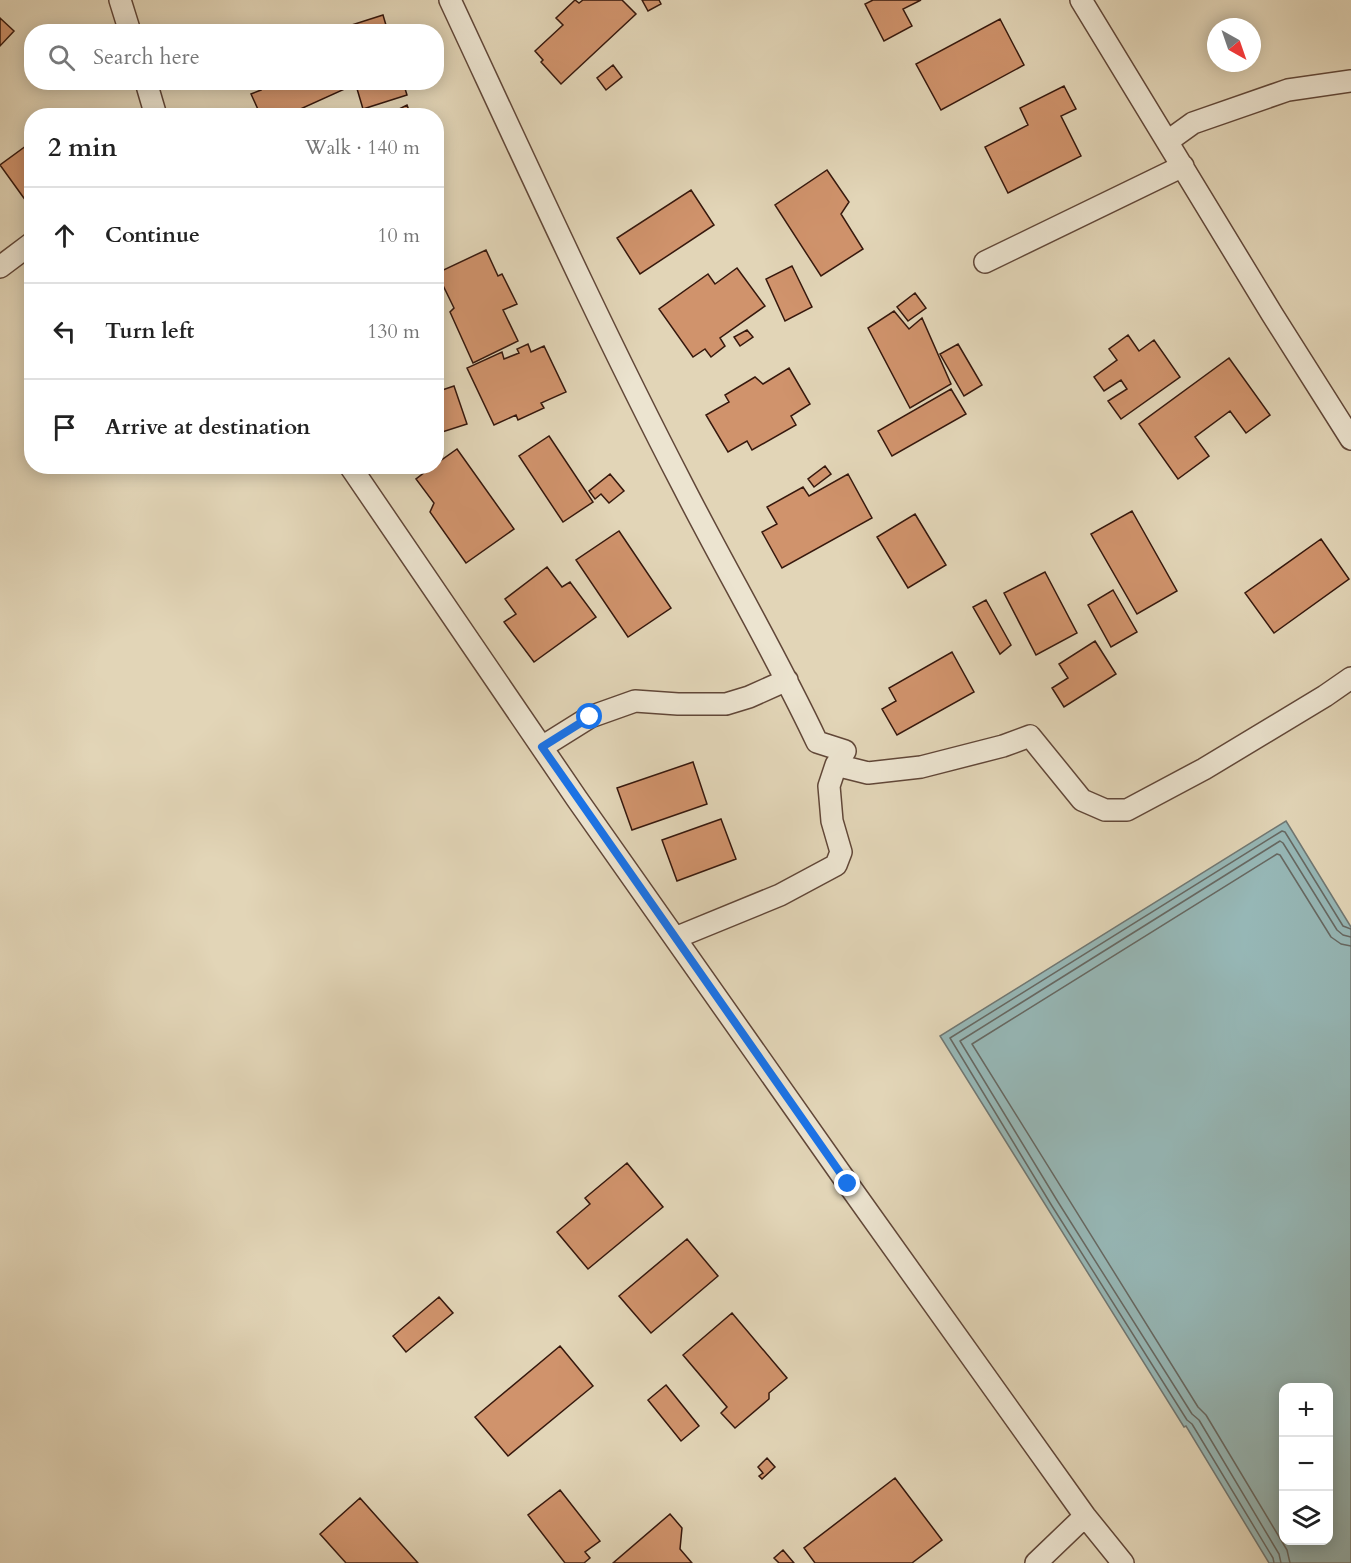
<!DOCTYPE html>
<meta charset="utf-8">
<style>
body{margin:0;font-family:Cardo,serif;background:#f2f2f2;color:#222}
.controls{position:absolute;right:18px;bottom:18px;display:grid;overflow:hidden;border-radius:12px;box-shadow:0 3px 15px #0003}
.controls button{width:54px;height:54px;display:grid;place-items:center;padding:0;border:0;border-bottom:2px solid #e0e0e0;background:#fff;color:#222;font:30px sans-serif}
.compass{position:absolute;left:1207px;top:18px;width:54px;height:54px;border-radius:50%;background:#fff;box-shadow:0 3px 15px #0003;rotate:140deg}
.stop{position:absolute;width:18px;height:18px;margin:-14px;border:4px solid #1a73e8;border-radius:50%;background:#fff}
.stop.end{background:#1a73e8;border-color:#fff;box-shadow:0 2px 6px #0008}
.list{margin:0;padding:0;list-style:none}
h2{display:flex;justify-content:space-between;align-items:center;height:78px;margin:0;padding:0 24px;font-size:26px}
h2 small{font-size:20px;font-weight:400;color:#767676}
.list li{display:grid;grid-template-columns:39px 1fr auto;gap:18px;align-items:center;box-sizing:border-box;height:96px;padding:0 24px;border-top:2px solid #e0e0e0}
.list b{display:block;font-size:22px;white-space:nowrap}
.list em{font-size:20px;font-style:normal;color:#767676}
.icon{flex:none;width:33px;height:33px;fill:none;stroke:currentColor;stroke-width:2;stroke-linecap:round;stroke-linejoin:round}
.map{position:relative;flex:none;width:1351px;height:1563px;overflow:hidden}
.search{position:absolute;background:#fff;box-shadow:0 3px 15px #0003;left:24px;top:24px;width:420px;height:66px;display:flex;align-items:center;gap:15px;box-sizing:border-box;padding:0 21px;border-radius:24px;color:#767676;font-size:22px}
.panel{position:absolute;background:#fff;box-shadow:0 3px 15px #0003;left:24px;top:108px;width:420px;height:366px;border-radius:24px}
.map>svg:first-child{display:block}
</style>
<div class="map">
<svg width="1351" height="1563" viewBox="0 0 1351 1563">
<rect width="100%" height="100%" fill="#e2d5b7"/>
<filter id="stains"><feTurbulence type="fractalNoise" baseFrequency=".00333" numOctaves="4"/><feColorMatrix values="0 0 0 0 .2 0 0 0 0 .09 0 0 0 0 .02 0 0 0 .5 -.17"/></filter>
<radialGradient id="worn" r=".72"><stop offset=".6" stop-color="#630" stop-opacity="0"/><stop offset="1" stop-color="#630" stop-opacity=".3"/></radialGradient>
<path fill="#96b7b6" stroke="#707772" stroke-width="1.5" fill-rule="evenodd" d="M1286,821L1351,927V1563H1269L1186,1426L1184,1427L940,1036ZM1284,1388H1328V1540H1284Z"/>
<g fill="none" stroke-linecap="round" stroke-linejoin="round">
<path stroke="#666862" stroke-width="1.5" d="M1274,1563L1273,1558L1192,1424L1187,1420L1052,1206L950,1038L1282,831L1285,832L1343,926L1351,929
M1281,1563L1279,1554L1199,1420L1192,1414L1058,1202L960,1041L1280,841L1283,843L1337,930L1343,935L1351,937
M1290,1563L1287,1550L1206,1415L1198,1407L972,1044L1277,854L1280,855L1331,937L1341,944L1351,946"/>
</g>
<path fill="#d0936c" stroke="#36180d" stroke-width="1.5" d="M575,0L579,3L583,0H622L636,14L561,84L541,62L543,60L535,51L563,25L556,18Z
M642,0H659L661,4L648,11Z
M873,0H921L903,9L912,26L884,41L865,4Z
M383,15L388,32H339V29Z
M0,18L14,31L0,46Z
M1000,19L1024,65L941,110L916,64Z
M613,65L622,77L606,90L597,78Z
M257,82H344L347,88L285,116H261L251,94L261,90Z
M355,82H403L407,95L363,109Z
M1064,86L1076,109L1061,116L1081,156L1008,193L985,147L1028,125L1020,108Z
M407,105L411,116H385Z
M30,143L32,146V198L26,201L0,165Z
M827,170L849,202L841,214L863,249L821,276L775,205Z
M691,190L714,225L640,274L617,238Z
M486,250L498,276L502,274L517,304L503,310L518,341L473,363L450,312L454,308L437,273Z
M792,266L812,307L785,321L766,279Z
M737,268L765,306L720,338L725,346L711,357L705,349L693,357L659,309L708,274L715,284Z
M915,293L926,308L908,321L897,307Z
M894,311L909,329L922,318L951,384L910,408L868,328Z
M747,330L753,337L740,346L734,337Z
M1128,335L1139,351L1154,340L1180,377L1121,419L1108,401L1127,389L1121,380L1104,391L1094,377L1117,360L1109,349Z
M528,344L531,352L544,346L566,392L541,403L544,408L518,420L516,415L494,425L467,368L502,352L504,359L519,353L517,349Z
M958,344L982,385L964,396L940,354Z
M1229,358L1270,415L1246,433L1230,411L1195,437L1209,456L1178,479L1139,424Z
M789,368L810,404L791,416L796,425L752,450L747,441L728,452L706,415L729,402L725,395L755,377L763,384Z
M454,386L467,424L436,434V392Z
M951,389L966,414L892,456L878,431Z
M549,436L593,502L563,522L519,456Z
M457,449L514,529L466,563L430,512L434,503L416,479L433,466H436V464Z
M825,466L831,474L814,487L808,479Z
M610,474L624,491L609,503L601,494L595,499L589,491Z
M848,474L872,518L782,568L762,532L777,524L767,507L803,487L809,496Z
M1132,511L1177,591L1137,614L1091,534Z
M915,514L946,565L908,588L877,537Z
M619,531L671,608L628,637L576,560Z
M1321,539L1349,579L1274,633L1245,593Z
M547,567L562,587L570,582L596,617L534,662L504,622L516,614L505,599Z
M1045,572L1077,633L1036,655L1004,593Z
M1113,590L1137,632L1111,647L1088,605Z
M986,600L1011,645L1000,654L973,607Z
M1095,641L1116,674L1064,707L1052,688L1068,678L1059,664Z
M952,652L974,692L897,735L882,709L896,701L889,688Z
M693,762L707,804L632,830L617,788Z
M721,819L736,859L677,881L662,840Z
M627,1163L663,1207L588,1269L557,1232L590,1204L585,1198Z
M687,1239L718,1276L651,1333L619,1296Z
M439,1297L453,1313L406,1352L393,1336Z
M732,1313L787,1378L769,1393V1399L735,1428L721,1413L727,1407L683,1355Z
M560,1346L593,1386L508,1456L475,1417Z
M666,1385L699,1426L681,1441L648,1400Z
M767,1458L775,1467L762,1479L759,1476L763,1473L758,1467Z
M895,1478L942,1540L912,1563H815L804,1548Z
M560,1490L600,1541L585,1552L590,1558L584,1563H565L528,1515Z
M360,1498L418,1563H346L320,1534Z
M670,1514L682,1528L680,1549L692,1563H613Z
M783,1550L794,1563H779L774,1558Z"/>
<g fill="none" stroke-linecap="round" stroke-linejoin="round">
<defs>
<path id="minor" d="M120,0L130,32
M450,0C526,163 600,326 683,486C727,572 776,655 817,742L845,751L836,765L829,786L832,821L841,852L836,865L780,895L675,938
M1081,0L1272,314L1351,439
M146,82L156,116
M1168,141L1193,123L1288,90L1351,81
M985,262L1183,166
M0,267L32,243
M350,466L577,799L848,1184L1085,1516L1123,1563
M542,747L590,717L635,701L678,704H726L749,697L787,680
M836,765L868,773L921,767L1003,746L1030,736L1082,800L1105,810H1127L1204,769L1325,696L1351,678
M1036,1563L1085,1516"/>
</defs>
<use href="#minor" stroke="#614738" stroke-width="24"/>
<use href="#minor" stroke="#ece4d0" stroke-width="21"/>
</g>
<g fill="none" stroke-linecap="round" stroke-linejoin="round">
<path stroke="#1a73e8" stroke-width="8" d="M590,717L542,747L848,1184"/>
</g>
<rect width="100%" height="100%" filter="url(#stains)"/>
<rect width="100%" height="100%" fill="url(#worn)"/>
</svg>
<div class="controls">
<button>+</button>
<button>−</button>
<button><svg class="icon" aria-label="layers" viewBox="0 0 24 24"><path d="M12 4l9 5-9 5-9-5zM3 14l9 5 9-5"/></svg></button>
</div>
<svg class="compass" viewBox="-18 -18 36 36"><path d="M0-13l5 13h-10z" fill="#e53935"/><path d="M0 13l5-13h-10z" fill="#767676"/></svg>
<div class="stop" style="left:590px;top:717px"></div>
<div class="stop end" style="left:848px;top:1184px"></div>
<div class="search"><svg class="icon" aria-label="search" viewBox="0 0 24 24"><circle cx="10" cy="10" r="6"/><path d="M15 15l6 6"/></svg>Search here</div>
<section class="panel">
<h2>2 min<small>Walk · 140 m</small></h2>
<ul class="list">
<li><svg class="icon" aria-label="ahead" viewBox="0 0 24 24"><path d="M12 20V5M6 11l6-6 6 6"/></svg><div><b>Continue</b></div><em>10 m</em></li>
<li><svg class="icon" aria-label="left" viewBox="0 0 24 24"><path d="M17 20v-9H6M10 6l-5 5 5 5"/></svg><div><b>Turn left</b></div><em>130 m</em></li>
<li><svg class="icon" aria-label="arrive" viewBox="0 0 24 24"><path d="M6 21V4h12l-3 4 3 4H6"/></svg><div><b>Arrive at destination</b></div></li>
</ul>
</section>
</div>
